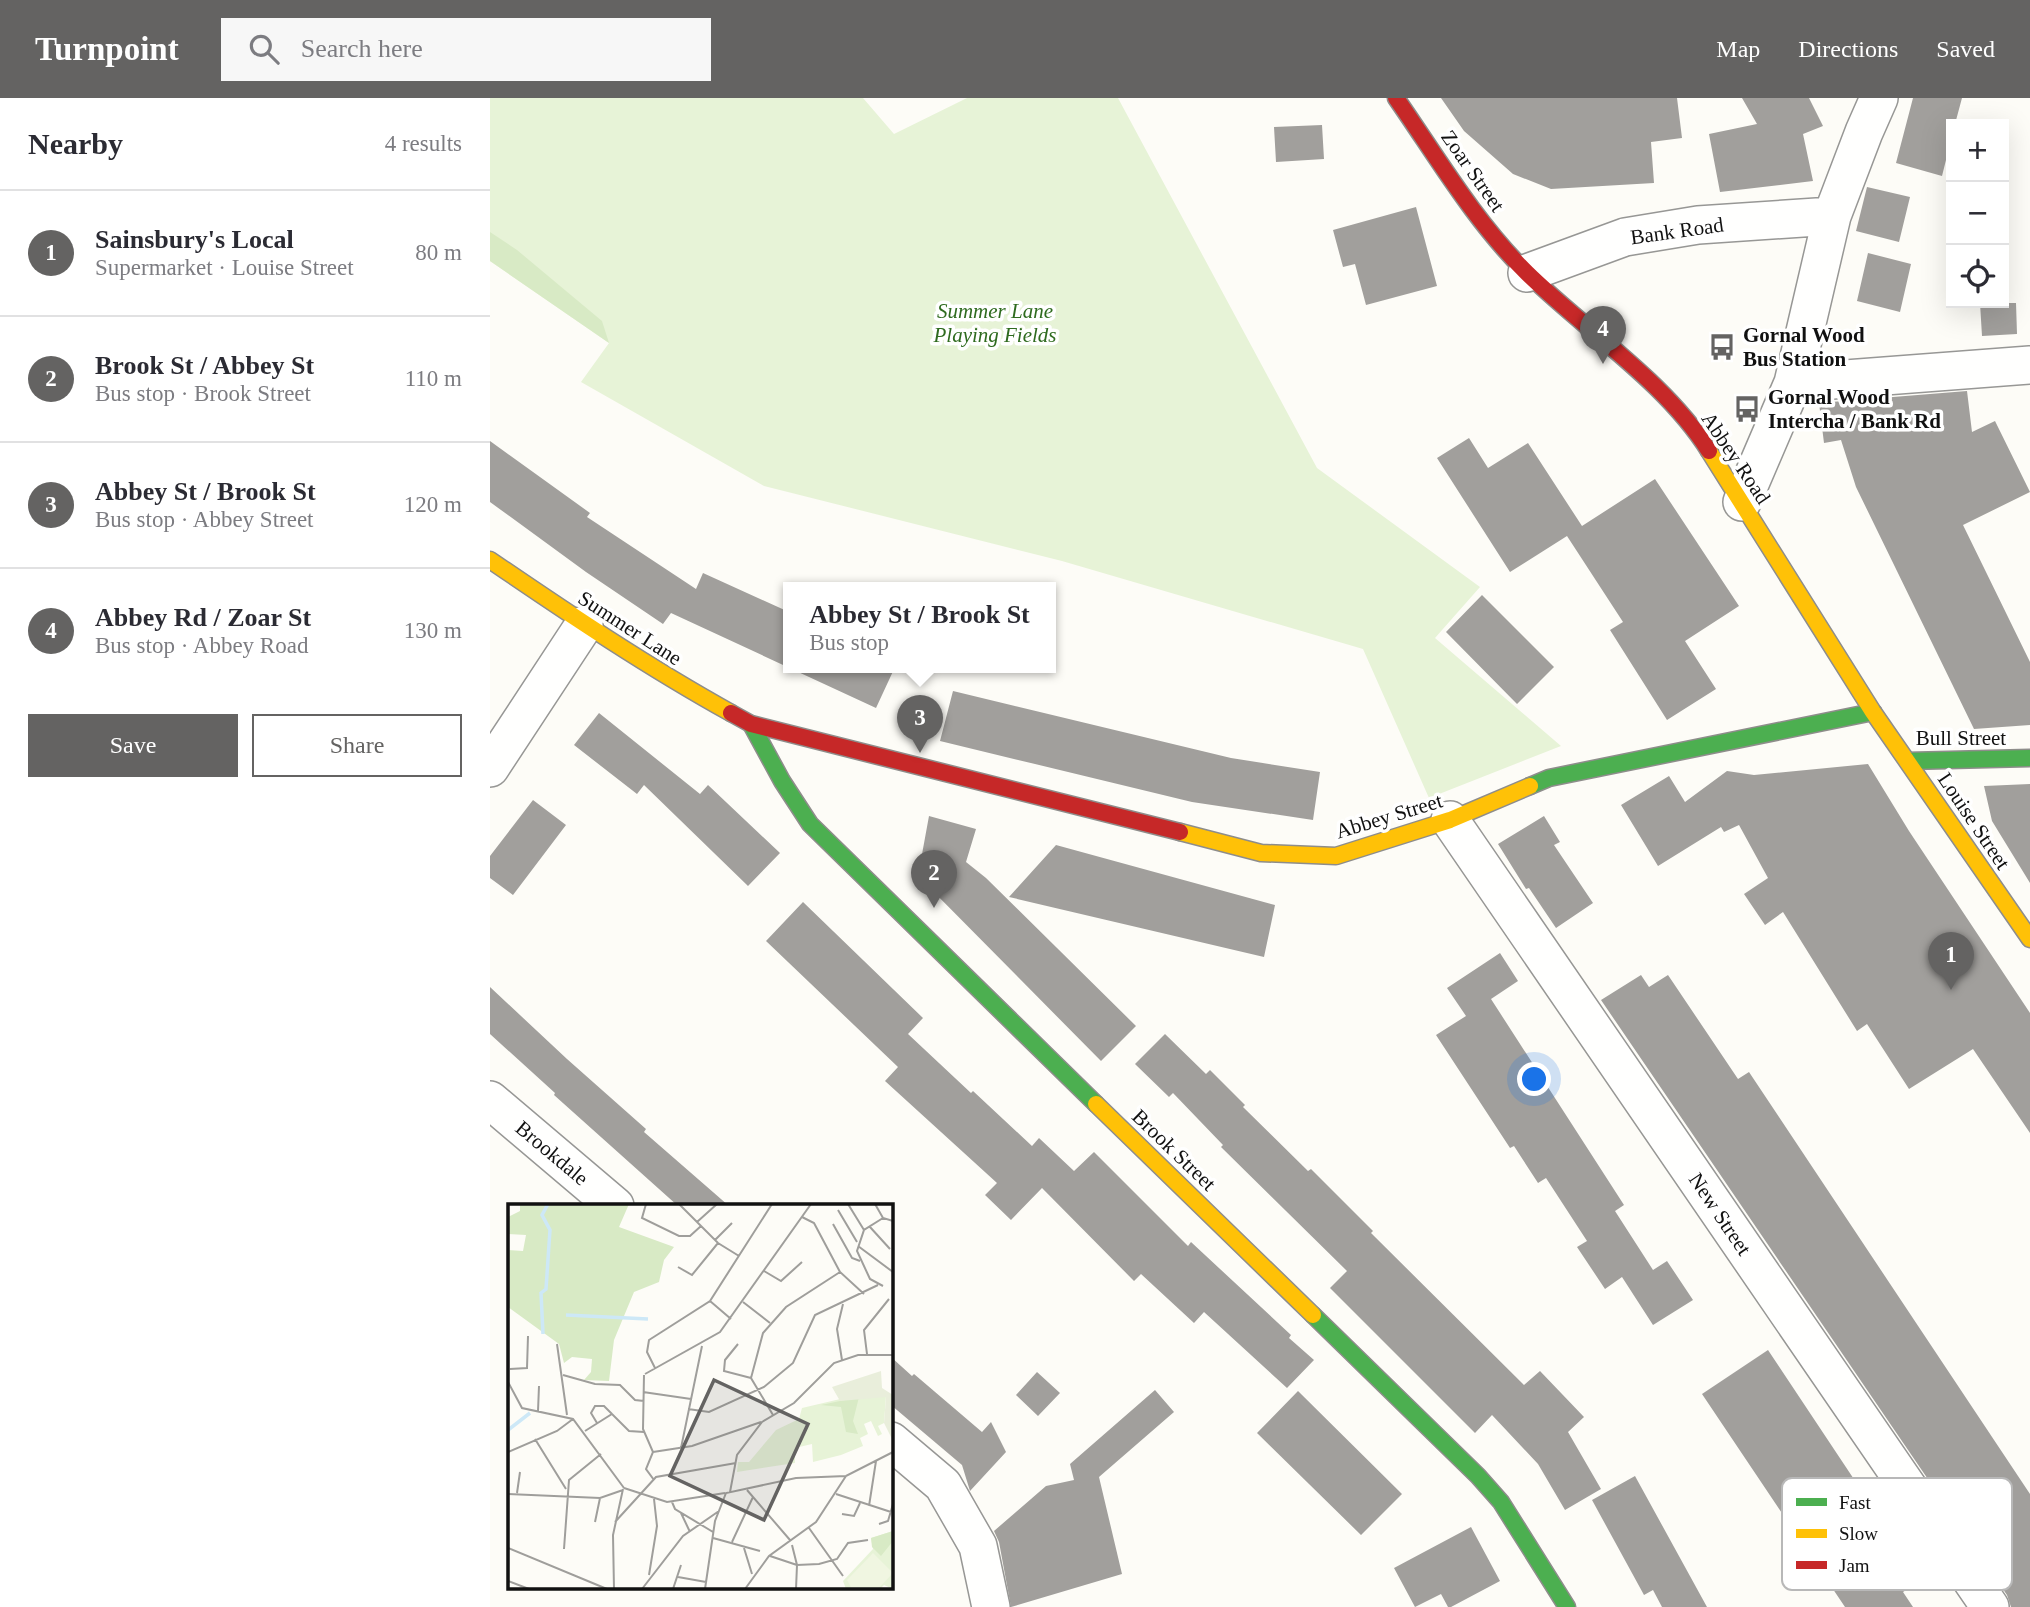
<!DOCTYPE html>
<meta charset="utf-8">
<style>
body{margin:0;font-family:Georgia,serif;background:#f7f7f7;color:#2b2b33}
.controls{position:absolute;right:21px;top:21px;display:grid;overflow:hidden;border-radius:0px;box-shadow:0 7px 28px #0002}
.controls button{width:63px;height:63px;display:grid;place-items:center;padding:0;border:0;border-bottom:2px solid #e1e1e2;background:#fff;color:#2b2b33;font:35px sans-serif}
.you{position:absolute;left:1045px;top:982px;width:24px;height:24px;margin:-18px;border:5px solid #fff;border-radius:50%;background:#1a73e8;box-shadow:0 0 0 10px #1a73e833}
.badge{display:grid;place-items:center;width:46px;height:46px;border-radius:50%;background:#646362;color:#fff;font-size:23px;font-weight:700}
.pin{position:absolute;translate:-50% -58px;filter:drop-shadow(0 2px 4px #0008)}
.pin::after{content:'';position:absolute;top:37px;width:24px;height:21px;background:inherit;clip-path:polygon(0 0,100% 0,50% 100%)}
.popup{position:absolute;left:293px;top:484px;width:273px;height:91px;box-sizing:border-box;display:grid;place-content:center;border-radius:0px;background:#fff;filter:drop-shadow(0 2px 5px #0005);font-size:23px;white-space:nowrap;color:#7c7c81}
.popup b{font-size:26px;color:#2b2b33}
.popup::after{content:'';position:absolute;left:50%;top:100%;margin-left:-14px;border:14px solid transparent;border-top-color:#fff}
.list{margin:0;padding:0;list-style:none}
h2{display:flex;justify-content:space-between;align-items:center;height:91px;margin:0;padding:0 28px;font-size:30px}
h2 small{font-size:23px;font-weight:400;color:#7c7c81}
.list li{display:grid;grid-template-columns:46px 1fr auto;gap:21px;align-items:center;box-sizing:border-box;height:126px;padding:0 28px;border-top:2px solid #e1e1e2}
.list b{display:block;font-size:26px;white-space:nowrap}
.list p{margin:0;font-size:23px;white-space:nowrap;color:#7c7c81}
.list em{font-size:23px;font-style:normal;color:#7c7c81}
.actions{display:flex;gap:14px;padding:21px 28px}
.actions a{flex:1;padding:16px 0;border:2px solid #646362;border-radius:0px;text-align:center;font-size:24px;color:#646362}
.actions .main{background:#646362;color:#fff}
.icon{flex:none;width:38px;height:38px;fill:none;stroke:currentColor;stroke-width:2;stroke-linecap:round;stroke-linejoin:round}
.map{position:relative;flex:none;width:1540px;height:1509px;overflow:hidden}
header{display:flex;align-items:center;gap:42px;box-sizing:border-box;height:98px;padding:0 35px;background:#646362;color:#fff}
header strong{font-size:33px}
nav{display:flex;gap:38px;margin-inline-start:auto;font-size:24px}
.search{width:490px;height:63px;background:#f7f7f7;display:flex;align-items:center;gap:18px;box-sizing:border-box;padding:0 24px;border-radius:0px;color:#7c7c81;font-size:26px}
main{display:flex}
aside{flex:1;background:#fff}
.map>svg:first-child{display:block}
</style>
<header>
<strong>Turnpoint</strong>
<div class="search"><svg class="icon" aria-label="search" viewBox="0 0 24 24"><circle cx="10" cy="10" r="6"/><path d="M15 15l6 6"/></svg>Search here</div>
<nav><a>Map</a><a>Directions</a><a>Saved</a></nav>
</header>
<main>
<aside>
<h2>Nearby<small>4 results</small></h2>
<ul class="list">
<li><span class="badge">1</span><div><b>Sainsbury's Local</b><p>Supermarket · Louise Street</p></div><em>80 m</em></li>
<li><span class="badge">2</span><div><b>Brook St / Abbey St</b><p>Bus stop · Brook Street</p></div><em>110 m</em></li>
<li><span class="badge">3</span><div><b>Abbey St / Brook St</b><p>Bus stop · Abbey Street</p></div><em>120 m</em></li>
<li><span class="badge">4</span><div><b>Abbey Rd / Zoar St</b><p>Bus stop · Abbey Road</p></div><em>130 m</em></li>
</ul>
<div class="actions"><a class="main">Save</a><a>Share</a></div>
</aside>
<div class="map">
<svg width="1540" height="1509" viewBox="0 0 1540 1509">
<rect width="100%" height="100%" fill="#fdfcf7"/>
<path fill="#e7f3d7" d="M0,0H373L404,36L477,0H628L827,370L990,489L945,540L1071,648L939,700L873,551L572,463L274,388L91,284L119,245L0,163Z"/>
<path fill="#d8eac5" d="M0,134L27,152L112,223L119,245L0,163Z"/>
<path fill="#a19f9c" d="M951,0H1187L1192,40L1161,44L1164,85L1061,91L1023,76L974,33Z
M1252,0H1319L1333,28L1313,36L1323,83L1230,94L1219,36L1267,26Z
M1423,0H1472L1465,26H1461V42L1452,78L1406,65Z
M832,27L834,61L786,64L784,29Z
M1377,89L1420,99L1409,144L1366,133Z
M926,109L947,188L876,207L865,166L853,169L843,132Z
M1378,155L1421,166L1410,214L1367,203Z
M1490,205H1526L1527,236L1492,238Z
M1477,293L1482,334L1505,323L1540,394L1473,427L1540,564V627L1484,631L1366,389L1351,342L1334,345L1329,305Z
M979,340L998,370L1038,345L1092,428L1165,381L1249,508L1195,543L1226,591L1177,622L1120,532L1133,524L1077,438L1020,474L947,360Z
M0,343L100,415L97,419L206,491L213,475L299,514V569H405L386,610L181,515L173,526L96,474L0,404Z
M992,497L1064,569L1027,606L956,534Z
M463,593L741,660L830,674L823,722L702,704L450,643Z
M109,615L210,696L218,687L290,755L258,788L154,687L147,696L84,647Z
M1378,666L1419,733L1540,915V1035L1483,951L1419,991L1377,926L1367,933L1293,814L1275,827L1254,796L1278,780L1249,727L1234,734L1231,729L1168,768L1131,707L1179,678L1195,704L1237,673L1264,677Z
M1540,686V785L1502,723L1494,688Z
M43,702L76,727L23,797L0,780V758Z
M439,718L486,731L476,764L496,780L646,928L611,963L428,778Z
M1054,718L1070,744L1064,747L1103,805L1066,830L1039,790L1036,791L1008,746Z
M566,747L785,807L774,859L519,799Z
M313,804L433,920L418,936L481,995L483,993L542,1048L549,1040L584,1073L604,1054L698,1148L701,1144L801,1237L799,1240L824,1262L797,1290L714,1214L704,1225L651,1176L644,1183L552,1090L521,1122L495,1097L507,1085L395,983L408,969L276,843Z
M1010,855L1028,883L1001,901L1134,1107L1125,1113L1163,1172L1177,1163L1203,1202L1163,1227L1132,1179L1115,1191L1087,1149L1097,1143L1056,1080L1048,1085L1024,1048L1020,1050L946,937L976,918L957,890Z
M1151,877L1159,889L1178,877L1248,981L1259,974L1540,1396V1509H1521L1517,1497L1111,902Z
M0,889L77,961L156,1031L154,1034L239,1108H188L64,997L65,995L0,936Z
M675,936L716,976L720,972L755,1007L753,1009L818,1073L821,1071L883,1133L881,1135L1034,1287L1050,1273L1094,1319L1078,1334L1111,1391L1075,1412L1048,1366L1002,1317L985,1335L840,1190L857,1173L731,1049L733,1047L683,995L679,999L645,966Z
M1278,1252L1431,1482L1413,1494L1423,1509H1355L1212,1296Z
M401,1259L422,1278L424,1276L492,1334L501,1324L516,1354L480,1393L472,1367L401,1307Z
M547,1274L570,1295L548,1318L526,1297Z
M665,1292L684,1314L609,1379L632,1476L521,1509L509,1444L504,1433L556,1388L584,1382L580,1366Z
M808,1293L912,1396L871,1437L767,1335Z
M1145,1378L1217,1509H1172L1163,1492L1154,1497L1102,1402Z
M981,1429L1010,1483L961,1509H958L951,1496L925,1509L904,1470Z"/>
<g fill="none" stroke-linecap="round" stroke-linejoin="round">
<defs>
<path id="street" d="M1037,175L1135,139L1208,127L1342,118
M1303,285L1540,267
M1252,404L1303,285L1342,118L1374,34L1389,0
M0,670L94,527
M960,722L1500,1509
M0,1002L125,1108
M401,1343L453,1387L488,1448L501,1509"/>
<path id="fast" d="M261,626L292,683L320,726L606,1006
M1418,663L1540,660
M1040,688L1059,680L1383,614
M823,1217L988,1378L1011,1404L1077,1509"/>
<path id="slow" d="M1219,353L1383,614L1540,841
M0,462C79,516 158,569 241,615
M690,734L771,755L846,758L960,722L1040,688
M606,1006L823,1217"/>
<path id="jam" d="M906,0C947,59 985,124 1037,175C1095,232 1176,284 1219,353
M241,615L261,626L690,734"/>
</defs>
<use href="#street" stroke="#979795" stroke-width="40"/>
<use href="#fast" stroke="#8e8d8b" stroke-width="19"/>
<use href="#slow" stroke="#8e8d8b" stroke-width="19"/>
<use href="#jam" stroke="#8e8d8b" stroke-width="19"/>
<use href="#street" stroke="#fffffe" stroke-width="37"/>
<use href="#fast" stroke="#4caf50" stroke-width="16"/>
<use href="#slow" stroke="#ffc107" stroke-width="16"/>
<use href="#jam" stroke="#c62828" stroke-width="16"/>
</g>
<defs>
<symbol id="bus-bare" viewBox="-9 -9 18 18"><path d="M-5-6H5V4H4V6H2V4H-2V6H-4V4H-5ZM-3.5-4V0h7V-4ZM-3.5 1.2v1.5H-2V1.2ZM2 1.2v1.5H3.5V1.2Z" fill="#646362" stroke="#fff" stroke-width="2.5" paint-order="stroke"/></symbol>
</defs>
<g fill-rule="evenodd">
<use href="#bus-bare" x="1213" y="230" width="38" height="38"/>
<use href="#bus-bare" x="1238" y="292" width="38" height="38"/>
</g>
<g text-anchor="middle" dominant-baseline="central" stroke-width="7" stroke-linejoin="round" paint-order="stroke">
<g font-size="21" fill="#111" stroke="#fff">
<text transform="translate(983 73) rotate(55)">Zoar Street</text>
<text transform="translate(1187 133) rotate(-8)">Bank Road</text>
<text transform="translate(1246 360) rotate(56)">Abbey Road</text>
<text transform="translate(140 530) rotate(33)">Summer Lane</text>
<text x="1471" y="640">Bull Street</text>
<text transform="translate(899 718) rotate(-17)">Abbey Street</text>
<text transform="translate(1484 723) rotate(56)">Louise Street</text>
<text transform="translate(684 1052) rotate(44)">Brook Street</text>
<text transform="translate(62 1055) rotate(40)">Brookdale</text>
<text transform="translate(1230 1116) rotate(56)">New Street</text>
</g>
<g font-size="21" font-style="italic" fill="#2f6b1f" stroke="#fff">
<text x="505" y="213">Summer Lane<tspan x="505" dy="24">Playing Fields</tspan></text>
</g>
<g font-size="21" font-weight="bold" fill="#111" stroke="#fff" text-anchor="start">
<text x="1253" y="237">Gornal Wood<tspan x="1253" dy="24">Bus Station</tspan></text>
<text x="1278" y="299">Gornal Wood<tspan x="1278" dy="24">Intercha / Bank Rd</tspan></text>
</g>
</g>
<g transform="translate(18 1106)">
<rect width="385" height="385" fill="#fdfcf7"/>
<path d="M345,192H378L376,219L370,222L374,230L370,232L363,217L356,220L360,230L352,234L355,242L333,251L305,258L304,240L287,244V259L229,268L230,258H241L268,226L291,215L294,204ZM385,327V385L376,381L372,385H338L335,377L365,345L363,334Z" fill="#e7f3d7"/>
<path d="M12,0H121L111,23L166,43L156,56L151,78L126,88L106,136L101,177L76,176L83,168L84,155L64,153L56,159L51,140L0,103V46L15,47L18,31L0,30V13L12,7ZM351,193L345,217L350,230L338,228L333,203L313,201ZM385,327V337L373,352L364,343L363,334Z" fill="#d8eac5"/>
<path d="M373,167L374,184L385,191V237L376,219L378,193L332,197L324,183Z" fill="#e9eedb"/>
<path d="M365,349L385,369L370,385H344L339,376Z" fill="#f0f6e1"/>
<path fill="none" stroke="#cde8f7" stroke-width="3.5" d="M58,111L140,115M35,130L33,89L38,85L42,26L34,11L40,0M0,226L22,209"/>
<path fill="none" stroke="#9f9e9b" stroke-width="2" d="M138,0L134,14L171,32H182L193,22M171,0L210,39L231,52M340,0L356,26M367,0L375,14L385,17M330,6L349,38M294,13L306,19L332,68L356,90M375,14L356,26L349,47L362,75L375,82M189,18L209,0M325,20L344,54L352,57M362,23L382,45M207,36L224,19M350,42L385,68M170,63L184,71L210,39M256,67L273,77L294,58M202,97L223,115M235,98L262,119M0,135V157M49,140L59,211M230,140L217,156L216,167L243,174M359,150L356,126L381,95M334,156L329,125L335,100M147,164L139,148L141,136L202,97L264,0M2,165L19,164L20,132M137,170L212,128L303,0M55,171L87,180L112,181L127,196L136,197M136,171L135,225L145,248L138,265L146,276M0,178L14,204L65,215L116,284M135,188L183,195M180,205L201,208L256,183L285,159L307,111L370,81M30,207L31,182M265,211L243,174L255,129L278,103L332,68M89,219L83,209L87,202H96L104,210M77,227L104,210L121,227L136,228M27,235L58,285M173,244L194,142M0,248L49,227L65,215M145,248L184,242L253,218M116,284L159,298L217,289M239,286L282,336M222,288L229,251L254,218L286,199L326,159L350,151H385M9,289L12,268M0,290L92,294L115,286M328,290L383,308M164,298L167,305L205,328M361,302L368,257M173,309L182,328M334,310L346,312L352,299M87,318L92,294M107,318L148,273L228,259M371,320L380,317L385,300M301,324L335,372M205,334L252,347M224,338L245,293M284,341L289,361L311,360L329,355L340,339L360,336M0,344L99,385M236,344L244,370M56,345L61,276L93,250M262,352L289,361L288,385M141,371L149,322L146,295M170,373L198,378M0,377L21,385M106,385L105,331L115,285M134,385L175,332L211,307M165,385L173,361M197,385L207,317L218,289L288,274L338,272L385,248M237,385L261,352L308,318L338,272"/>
<path fill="#646362" fill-opacity="0.15" stroke="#646362" stroke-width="3.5" d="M206,176L300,220L256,316L162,272Z"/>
<rect width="385" height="385" fill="none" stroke="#111" stroke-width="3.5"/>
</g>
<rect x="1292" y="1380" width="230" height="112" rx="10" fill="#fff" stroke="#b8b8b8" stroke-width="2"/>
<rect x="1306" y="1400" width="31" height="8" fill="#4caf50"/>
<rect x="1306" y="1431" width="31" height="9" fill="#ffc107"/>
<rect x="1306" y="1463" width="31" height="8" fill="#c62828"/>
<g font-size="19" fill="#111">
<text x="1349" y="1411">Fast</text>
<text x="1349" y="1442">Slow</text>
<text x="1349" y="1474">Jam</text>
</g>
</svg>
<div class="controls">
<button>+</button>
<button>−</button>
<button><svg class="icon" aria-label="locate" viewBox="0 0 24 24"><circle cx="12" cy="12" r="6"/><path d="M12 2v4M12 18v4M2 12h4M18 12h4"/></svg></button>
</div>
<div class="you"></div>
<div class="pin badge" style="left:1461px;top:892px">1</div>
<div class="pin badge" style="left:444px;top:810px">2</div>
<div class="pin badge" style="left:430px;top:655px">3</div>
<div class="popup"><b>Abbey St / Brook St</b>Bus stop</div>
<div class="pin badge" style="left:1113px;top:266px">4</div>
</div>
</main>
